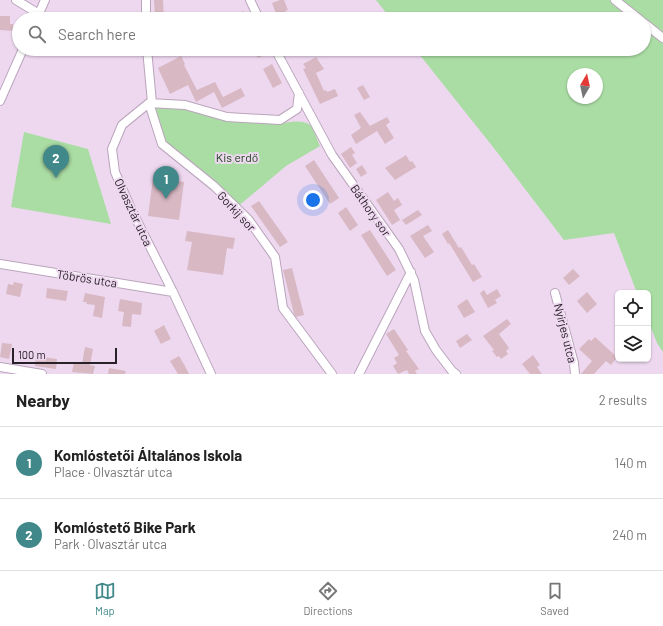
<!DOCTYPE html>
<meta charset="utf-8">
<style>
body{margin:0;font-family:Barlow,sans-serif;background:#f6f6f6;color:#222}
.controls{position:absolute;right:12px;bottom:12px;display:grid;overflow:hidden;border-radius:6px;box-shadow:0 1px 3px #0004}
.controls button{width:36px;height:36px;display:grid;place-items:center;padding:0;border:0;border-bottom:1px solid #e0e0e0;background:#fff;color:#222;font:20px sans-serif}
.compass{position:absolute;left:567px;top:68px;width:36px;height:36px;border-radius:50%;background:#fff;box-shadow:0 1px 3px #0004;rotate:9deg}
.scale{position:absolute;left:12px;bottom:10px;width:105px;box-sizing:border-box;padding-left:4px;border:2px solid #292129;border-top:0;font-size:11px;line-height:14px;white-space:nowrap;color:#292129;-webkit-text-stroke:3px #eed8f0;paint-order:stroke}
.you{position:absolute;left:313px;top:200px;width:14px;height:14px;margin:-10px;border:3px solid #fff;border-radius:50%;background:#1a73e8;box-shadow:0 0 0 6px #1a73e833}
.badge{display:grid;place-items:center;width:26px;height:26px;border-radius:50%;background:#408889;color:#fff;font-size:13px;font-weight:700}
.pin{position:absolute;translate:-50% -33px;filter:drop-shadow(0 1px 2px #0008)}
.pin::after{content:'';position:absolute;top:21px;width:14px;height:12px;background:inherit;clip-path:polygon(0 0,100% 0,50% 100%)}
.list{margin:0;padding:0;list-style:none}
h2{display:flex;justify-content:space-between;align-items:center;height:52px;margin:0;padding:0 16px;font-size:17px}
h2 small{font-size:13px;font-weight:400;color:#767676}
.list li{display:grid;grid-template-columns:26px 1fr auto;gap:12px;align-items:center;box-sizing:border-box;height:72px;padding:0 16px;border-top:1px solid #e0e0e0}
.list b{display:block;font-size:15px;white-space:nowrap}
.list p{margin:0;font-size:13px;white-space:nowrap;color:#767676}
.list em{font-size:13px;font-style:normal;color:#767676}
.icon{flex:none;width:22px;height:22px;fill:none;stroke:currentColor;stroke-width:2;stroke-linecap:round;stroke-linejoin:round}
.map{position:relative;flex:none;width:663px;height:374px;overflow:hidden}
.search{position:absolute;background:#fff;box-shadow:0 1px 3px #0004;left:12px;right:12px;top:12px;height:44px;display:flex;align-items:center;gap:10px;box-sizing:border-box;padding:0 14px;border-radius:22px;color:#767676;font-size:15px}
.sheet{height:196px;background:#fff}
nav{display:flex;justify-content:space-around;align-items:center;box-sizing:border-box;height:56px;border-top:1px solid #e0e0e0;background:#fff;font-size:11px;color:#767676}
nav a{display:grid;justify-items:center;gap:2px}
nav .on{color:#408889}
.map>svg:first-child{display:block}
</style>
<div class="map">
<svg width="663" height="374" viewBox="0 0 663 374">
<rect width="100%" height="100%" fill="#eed8f0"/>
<path fill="#aadda4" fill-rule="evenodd" d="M376,0H663V352L657,343L648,320V293H637L614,233L564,240L493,147L415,49H644V19H391ZM573,74H597V98H573Z
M152,103L280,124C288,122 304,119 311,126C315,131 317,140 320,146L286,166L236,208L162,144Z
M24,132L88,149L111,224L11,207Z"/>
<path fill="#d8b8c3" d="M154,0H163L164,19H155Z
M280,0H284L288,10L285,11L289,19H278L272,3Z
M243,11L247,19H227Z
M0,16H10V24H13V31L0,30Z
M253,49H263L266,54L258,58Z
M293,49H310L297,56Z
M181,56L185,64L184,65L197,90L215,82L223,97L241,88L245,96L222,108L214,92L196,102L188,85L170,94L158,68Z
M316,57L324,69L316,73L324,91L326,90L327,92L335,89L338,96L320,104L303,69L306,68L303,64Z
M272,64L282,83L273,88L263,69Z
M363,85L370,97L364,100L357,88Z
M360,112L370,126L387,117L390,122L386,125L394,138L385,144L377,131L356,144L351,135L361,128L354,115Z
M351,147L355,153L352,155L357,163L350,168L341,154Z
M406,155L410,162L412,161L416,167L395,180L385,168Z
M314,160L339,198L330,204L305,166Z
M362,165L367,173L361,177L356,169Z
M153,178L184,182L179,220L148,216Z
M388,192L394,201L398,198L402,205L394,210L400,220L392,225L376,200Z
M259,201L288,242L280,247L251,206Z
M346,207L358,225L350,231L338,213Z
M418,210L422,215L406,225L402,220Z
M428,225L432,231L423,236L434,252L425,258L410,236Z
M370,230L396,270L387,276L361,235Z
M448,230L459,248L461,247L472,265L474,264L482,277L473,282L449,243L448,244L442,234Z
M187,231L235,238L233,249L227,248L223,275L187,270L192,242L185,241Z
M292,268L304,315L296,317L294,314L283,270Z
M573,269L580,276L569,285L563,278Z
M14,282L23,284L20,297L6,294L8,284L13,285Z
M47,288L68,291L66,301L46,298Z
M497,289L501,296L495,300L497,303L488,308L480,293L484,290L487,295Z
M587,292L597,304L587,313L577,301Z
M85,293L105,297L102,318L93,316L95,305L86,304L87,302H83Z
M120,299L142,303L141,315L132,314L131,327L122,326L124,312L118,311Z
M467,299L475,312L464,318L457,306Z
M507,319L511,324L499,334L509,348L506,351L508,354L501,359L499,356L497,357L492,351L494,350L483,336Z
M164,325L171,339L161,344L154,331Z
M394,329L408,350L406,351L419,369L415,371L417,374H409L407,370L398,374L393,366L397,363L394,358L399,355L386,334Z
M467,334L472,340L460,348L456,341Z
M595,337L617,357L611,365L606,361L594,374H581L592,361L579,349L589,339L591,341Z
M2,343L12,344L9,359L0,357Z
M85,347L93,349L90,365L95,366L93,374L72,372L74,362L82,364Z
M533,355L540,365L537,367L542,374H530L522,364Z
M36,356L57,359L56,369L35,366Z
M179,356L185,366L189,374H178L170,361Z
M109,368L126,371L125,374H108Z"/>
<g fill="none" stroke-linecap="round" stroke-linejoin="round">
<defs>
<path id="street" d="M16,0L39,14
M250,0L259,19
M615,0L639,19
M37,18L45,0
M146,19V0
M644,23L663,38
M147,49L152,103
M275,49L332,155L399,249L414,280L425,331L436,350L452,371L456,374
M0,101L23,49
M149,103L162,144L214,186L248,219L275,257L283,308L332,374
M0,264L173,292
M555,293L574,363L575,374
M0,367L42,374
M211,374L173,292L132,211L115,172L112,149L122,125L149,103L185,105L227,117L280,120L297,109L299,93
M359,374L411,272"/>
</defs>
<use href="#street" stroke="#baa5bc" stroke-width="10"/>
<use href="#street" stroke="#fff" stroke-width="8"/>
</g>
<g text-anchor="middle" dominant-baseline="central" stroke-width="4" stroke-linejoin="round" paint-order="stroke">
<g font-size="12" fill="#143e10" stroke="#eed8f0">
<text x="237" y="157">Kis erdő</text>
</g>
<g font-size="12" fill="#292129" stroke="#eed8f0">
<text transform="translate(371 210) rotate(55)">Báthory sor</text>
<text transform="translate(237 211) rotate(47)">Gorkij sor</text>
<text transform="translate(134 212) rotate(65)">Olvasztár utca</text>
<text transform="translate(87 278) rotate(9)">Töbrös utca</text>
<text transform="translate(566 333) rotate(76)">Nyírjes utca</text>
</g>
</g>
</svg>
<div class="controls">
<button><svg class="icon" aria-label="locate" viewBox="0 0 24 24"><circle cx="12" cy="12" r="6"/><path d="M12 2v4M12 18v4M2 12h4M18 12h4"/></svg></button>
<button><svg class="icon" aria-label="layers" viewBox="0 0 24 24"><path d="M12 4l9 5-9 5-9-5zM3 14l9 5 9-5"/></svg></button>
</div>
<svg class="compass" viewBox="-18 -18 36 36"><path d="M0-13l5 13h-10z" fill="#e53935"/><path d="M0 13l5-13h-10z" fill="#767676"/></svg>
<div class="scale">100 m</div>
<div class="you"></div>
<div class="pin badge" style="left:166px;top:199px">1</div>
<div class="pin badge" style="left:56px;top:178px">2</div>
<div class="search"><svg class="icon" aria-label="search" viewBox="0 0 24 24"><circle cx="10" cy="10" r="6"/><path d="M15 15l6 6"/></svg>Search here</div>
</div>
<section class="sheet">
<h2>Nearby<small>2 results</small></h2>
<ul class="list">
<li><span class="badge">1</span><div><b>Komlóstetői Általános Iskola</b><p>Place · Olvasztár utca</p></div><em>140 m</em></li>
<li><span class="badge">2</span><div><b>Komlóstető Bike Park</b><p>Park · Olvasztár utca</p></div><em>240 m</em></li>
</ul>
</section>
<nav>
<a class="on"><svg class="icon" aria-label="map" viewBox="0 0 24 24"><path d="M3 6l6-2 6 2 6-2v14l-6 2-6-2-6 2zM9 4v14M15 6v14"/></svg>Map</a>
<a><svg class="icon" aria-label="directions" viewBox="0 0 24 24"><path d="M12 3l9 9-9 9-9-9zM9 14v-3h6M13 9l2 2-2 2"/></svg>Directions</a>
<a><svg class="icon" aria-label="saved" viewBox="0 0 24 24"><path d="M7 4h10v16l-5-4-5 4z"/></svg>Saved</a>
</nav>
